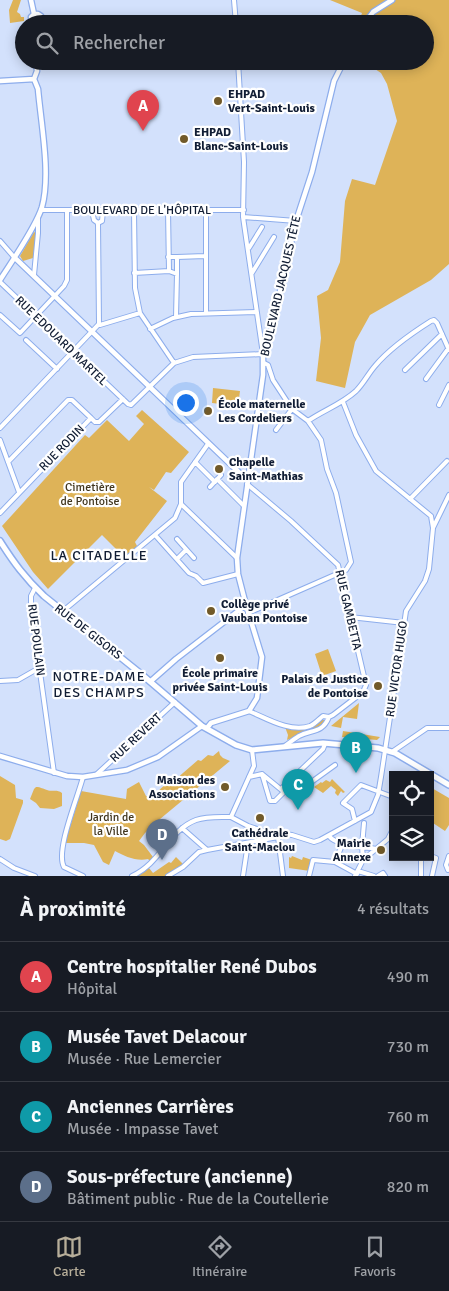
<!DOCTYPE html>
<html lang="fr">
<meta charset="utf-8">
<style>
body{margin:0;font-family:Signika,sans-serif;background:#242831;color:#f1f3f6}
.controls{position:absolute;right:15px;bottom:15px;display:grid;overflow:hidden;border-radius:0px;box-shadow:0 2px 12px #0003}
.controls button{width:45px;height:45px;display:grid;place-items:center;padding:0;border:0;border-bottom:1px solid #363941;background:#171b24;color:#f1f3f6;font:25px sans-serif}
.you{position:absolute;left:185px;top:402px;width:18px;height:18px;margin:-12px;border:4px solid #fff;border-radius:50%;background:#1a73e8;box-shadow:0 0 0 8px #1a73e833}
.badge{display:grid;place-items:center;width:32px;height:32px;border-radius:50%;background:#b7ae9a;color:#fff;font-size:16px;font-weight:700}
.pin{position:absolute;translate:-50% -41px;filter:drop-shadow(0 1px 2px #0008)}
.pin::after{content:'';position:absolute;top:26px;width:18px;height:15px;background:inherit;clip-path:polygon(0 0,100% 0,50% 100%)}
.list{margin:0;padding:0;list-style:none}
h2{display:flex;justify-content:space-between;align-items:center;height:65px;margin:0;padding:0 20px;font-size:21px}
h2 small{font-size:16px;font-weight:400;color:#9ea1a6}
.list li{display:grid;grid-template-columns:32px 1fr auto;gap:15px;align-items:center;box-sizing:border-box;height:70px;padding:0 20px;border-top:1px solid #363941}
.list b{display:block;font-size:19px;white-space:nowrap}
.list p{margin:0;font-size:16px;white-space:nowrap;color:#9ea1a6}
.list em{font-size:16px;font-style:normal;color:#9ea1a6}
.icon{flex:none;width:28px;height:28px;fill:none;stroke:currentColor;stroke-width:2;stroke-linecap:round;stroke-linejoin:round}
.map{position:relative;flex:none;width:449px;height:876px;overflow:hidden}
.search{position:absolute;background:#171b24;box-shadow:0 2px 12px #0003;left:15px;right:15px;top:15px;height:55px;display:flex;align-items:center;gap:12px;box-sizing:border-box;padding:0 18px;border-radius:28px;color:#9ea1a6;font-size:19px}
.sheet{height:345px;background:#171b24}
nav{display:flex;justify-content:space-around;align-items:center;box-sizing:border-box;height:70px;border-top:1px solid #363941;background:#171b24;font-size:14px;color:#9ea1a6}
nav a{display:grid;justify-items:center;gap:2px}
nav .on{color:#b7ae9a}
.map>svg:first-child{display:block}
</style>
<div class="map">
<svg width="449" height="876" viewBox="0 0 449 876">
<rect width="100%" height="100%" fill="#d3e1fc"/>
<path fill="#deb358" d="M13,0H21L17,12L20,14L21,17H24V21L10,23L9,10Z
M330,0H449V264L431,280L370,315L355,342L345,388L316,381L321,338L317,296L328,290L340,262L345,201L352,179L375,185L397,121L387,84L381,73L363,61H425V24H358L362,13Z
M34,232L36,233L33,258L23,261L20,256Z
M213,388L240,391L238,406L212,403Z
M142,410L189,452L171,473L166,472L154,490L149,487L167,501L135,542L137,546L124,557L102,535L48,589L33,572L2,526L85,435L89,438L107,420L129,441L144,424L136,416Z
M328,649L336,671L322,676L315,654Z
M359,703L357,719L343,717L341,728L331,726Z
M321,720H324V723C313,733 300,734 287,740L288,735L285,727L310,728Z
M343,731L380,737L377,740L342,737Z
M219,751L220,755L223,758L230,761L154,824L145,833L139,841L144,845L153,857L150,861L148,859C137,862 124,856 115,851L109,865L103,862L94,845L84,843H65L81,791L126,799L127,789L139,782L146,796L150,798L166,784L168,786L198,760L201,761L208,755L213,756Z
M0,776L15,785L16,798L23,800V803L10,839L6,841L0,839Z
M332,779L345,792L343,793L341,791L338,796L335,793L336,790L331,786L323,793L314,787L321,782L322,783L326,780L330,782Z
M36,787C41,787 43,789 47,790C53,792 57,789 62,793V806L54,809L40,808L36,803L30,799L34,789Z
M430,787L449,798V825L445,831L430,821Z
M292,856L302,860L303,857L312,860L310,871L289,868V857L291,858Z
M176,857L184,865L165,876H138L149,868L153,873L169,862L171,863Z"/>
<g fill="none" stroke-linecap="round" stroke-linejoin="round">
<defs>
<path id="minor" d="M234,0L236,24
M41,210H244
M168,210L169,271L177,274V257H168
M206,210V313
M134,211L135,288L140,313L174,363
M243,217L296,221
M98,223L102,221L103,211
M0,241L14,257
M249,248L262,227
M177,257L205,256
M134,273L169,271
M252,273L274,237
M34,275L38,233V218
M0,282L128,404L131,405L174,363L193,357L263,354L243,217L244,162L238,61
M0,315L20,333L64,286L67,280V211
M176,317L177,274
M99,324L100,325L140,313
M150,329L173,318L191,314L257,312
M26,340L57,369
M405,370L442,334
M426,379L448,349
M343,402L356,435L376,471L431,516L433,528
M439,405L449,385
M308,421C324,410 342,404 356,391C364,383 368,374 375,366C390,348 412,333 431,321L434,320L437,323L449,350
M0,428L99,324L98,223L94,220L92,211
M276,430L292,409
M0,440L19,492
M8,462L68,400H72L91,418
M195,462L215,482
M217,479L244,506
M247,484L291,521L338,565L366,685L363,692L333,715L329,717L323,716C319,719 315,724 310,726C290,733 266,718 249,711
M210,487L221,475
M410,499L447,461
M181,504L237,558
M0,513L91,418L95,422H99L123,399
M155,535L189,573L196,576L203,583L238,574
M177,539L194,558
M177,559L186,550
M35,588L31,596V607L54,773
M63,611L175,518L181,504V482L208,444
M248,613L346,570L351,562L336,493L327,469L321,440L308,421L292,409L273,380L268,365L264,363
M350,617L404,623
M0,681L18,680L39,668
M285,746C289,743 294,739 299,736C312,729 322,734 329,717
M392,752L427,728H449
M97,774L175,702
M83,777C78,797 55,851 64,867L83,876
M249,777L262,774L284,792L275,801H270L262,774
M281,789L323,749L325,744
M284,792L310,783L335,765
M231,817L248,826L266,832L292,835L314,842L320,840L371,812L378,795L381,777L405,618L406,611L425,581L429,569L433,528L449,495
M231,817L254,766L252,750
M355,821L352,809L343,803L361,785L393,797
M182,828L207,850L278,837L283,876
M329,836C336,846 365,847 377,849
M430,856L436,858L432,876
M0,859L14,868L35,876
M363,860L362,846L364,823
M335,862L343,843
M448,870L446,865L449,856
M358,871L374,876
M132,876C160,864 169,830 196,820C207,816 220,817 231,817
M168,876L183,867L199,852L207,850
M243,876L248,843
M309,876L313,860L335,862L357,874
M355,876L363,860L388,839L393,829
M378,876L383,873L385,876
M421,876V857"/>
<path id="tertiary" d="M31,0L34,14L31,17L32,24
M34,14H38L41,16L40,24
M364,24L373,12L392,0
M0,81L34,79
M14,257L248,481
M0,280C12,261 36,227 42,207C51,174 41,124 38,89L34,79L37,71L36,61
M151,681L176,659L246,605
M207,728L211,723L249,711L257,698L262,657L246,605L238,574L237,558L263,375V354L267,349L296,221L312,172L334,81L344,61
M0,756L67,776L83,777L127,770L158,757L202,726"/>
<path id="secondary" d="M0,541C14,563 25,578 44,596L140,673L202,726L236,745L252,750L323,743L378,748L395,753L449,785"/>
</defs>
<use href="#minor" stroke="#8dadec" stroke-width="6"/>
<use href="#tertiary" stroke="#8dadec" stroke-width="7"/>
<use href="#secondary" stroke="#8dadec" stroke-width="8"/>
<use href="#minor" stroke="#fff" stroke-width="4"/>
<use href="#tertiary" stroke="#fff" stroke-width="4.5"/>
<use href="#secondary" stroke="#fff" stroke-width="5"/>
</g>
<g fill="#715a2a" stroke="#fff" stroke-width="2">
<circle cx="218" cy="101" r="5"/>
<circle cx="184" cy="139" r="5"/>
<circle cx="208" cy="411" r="5"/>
<circle cx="219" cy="469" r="5"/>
<circle cx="211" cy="611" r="5"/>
<circle cx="220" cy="658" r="5"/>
<circle cx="378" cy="686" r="5"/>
<circle cx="225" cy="787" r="5"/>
<circle cx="260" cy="818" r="5"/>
<circle cx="381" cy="850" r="5"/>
</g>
<g text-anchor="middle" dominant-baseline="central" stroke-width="4.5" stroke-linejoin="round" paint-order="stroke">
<g font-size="12" font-weight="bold" fill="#111d34" stroke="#fff" text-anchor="start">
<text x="228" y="94">EHPAD<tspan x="228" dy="14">Vert-Saint-Louis</tspan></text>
<text x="194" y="132">EHPAD<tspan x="194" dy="14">Blanc-Saint-Louis</tspan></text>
<text x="218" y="404">École maternelle<tspan x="218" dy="14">Les Cordeliers</tspan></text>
<text x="229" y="462">Chapelle<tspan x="229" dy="14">Saint-Mathias</tspan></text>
<text x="221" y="604">Collège privé<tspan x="221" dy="14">Vauban Pontoise</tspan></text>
<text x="220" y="673" text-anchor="middle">École primaire<tspan x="220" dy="14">privée Saint-Louis</tspan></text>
<text x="368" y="679" text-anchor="end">Palais de Justice<tspan x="368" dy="14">de Pontoise</tspan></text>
<text x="215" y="780" text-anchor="end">Maison des<tspan x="215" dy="14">Associations</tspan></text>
<text x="260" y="833" text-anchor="middle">Cathédrale<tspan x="260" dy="14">Saint-Maclou</tspan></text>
<text x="371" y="843" text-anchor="end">Mairie<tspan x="371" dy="14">Annexe</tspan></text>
</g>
<g font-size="12" fill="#111d34" stroke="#fff">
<text x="142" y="210">BOULEVARD DE L'HÔPITAL</text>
<text transform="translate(281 286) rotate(-77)">BOULEVARD JACQUES TÊTE</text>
<text transform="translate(61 341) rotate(44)">RUE EDOUARD MARTEL</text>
<text transform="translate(62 448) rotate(-46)">RUE RODIN</text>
<text transform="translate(348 610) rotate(77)">RUE GAMBETTA</text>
<text transform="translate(88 632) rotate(38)">RUE DE GISORS</text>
<text transform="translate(36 640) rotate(83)">RUE POULAIN</text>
<text transform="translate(397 669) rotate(-82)">RUE VICTOR HUGO</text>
<text transform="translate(136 738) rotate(-43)">RUE REVERT</text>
</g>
<g font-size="12" fill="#41361f" stroke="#fff">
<text x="90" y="487">Cimetière<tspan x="90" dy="14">de Pontoise</tspan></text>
<text x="111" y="817">Jardin de<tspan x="111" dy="14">la Ville</tspan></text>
</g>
<g font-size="14" letter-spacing="1" fill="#111d34" stroke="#fff">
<text x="99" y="555">LA CITADELLE</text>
<text x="99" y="676">NOTRE-DAME<tspan x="99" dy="16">DES CHAMPS</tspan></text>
</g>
</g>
</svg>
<div class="controls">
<button><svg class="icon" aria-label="locate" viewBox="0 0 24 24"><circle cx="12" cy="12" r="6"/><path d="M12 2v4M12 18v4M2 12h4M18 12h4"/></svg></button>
<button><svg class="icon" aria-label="layers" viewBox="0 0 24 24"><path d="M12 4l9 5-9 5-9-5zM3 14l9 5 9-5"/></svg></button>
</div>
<div class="you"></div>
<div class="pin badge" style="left:143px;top:131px;background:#e0444e">A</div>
<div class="pin badge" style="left:356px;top:773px;background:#0f9aa8">B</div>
<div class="pin badge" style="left:298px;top:810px;background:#0f9aa8">C</div>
<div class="pin badge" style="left:162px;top:860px;background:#5c6f8a">D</div>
<div class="search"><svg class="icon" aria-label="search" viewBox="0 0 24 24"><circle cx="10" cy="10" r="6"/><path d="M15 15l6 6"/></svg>Rechercher</div>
</div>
<section class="sheet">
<h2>À proximité<small>4 résultats</small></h2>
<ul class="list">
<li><span class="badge" style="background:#e0444e">A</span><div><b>Centre hospitalier René Dubos</b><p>Hôpital</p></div><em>490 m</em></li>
<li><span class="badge" style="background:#0f9aa8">B</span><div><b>Musée Tavet Delacour</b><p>Musée · Rue Lemercier</p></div><em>730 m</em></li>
<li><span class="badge" style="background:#0f9aa8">C</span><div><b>Anciennes Carrières</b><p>Musée · Impasse Tavet</p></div><em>760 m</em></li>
<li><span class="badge" style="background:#5c6f8a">D</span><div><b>Sous-préfecture (ancienne)</b><p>Bâtiment public · Rue de la Coutellerie</p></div><em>820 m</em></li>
</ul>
</section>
<nav>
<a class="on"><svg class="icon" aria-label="map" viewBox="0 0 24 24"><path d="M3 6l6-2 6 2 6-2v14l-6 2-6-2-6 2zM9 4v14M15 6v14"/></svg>Carte</a>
<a><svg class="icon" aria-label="directions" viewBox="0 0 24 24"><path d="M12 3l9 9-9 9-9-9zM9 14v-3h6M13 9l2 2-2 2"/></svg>Itinéraire</a>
<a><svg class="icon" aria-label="saved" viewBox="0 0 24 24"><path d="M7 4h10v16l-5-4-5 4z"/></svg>Favoris</a>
</nav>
